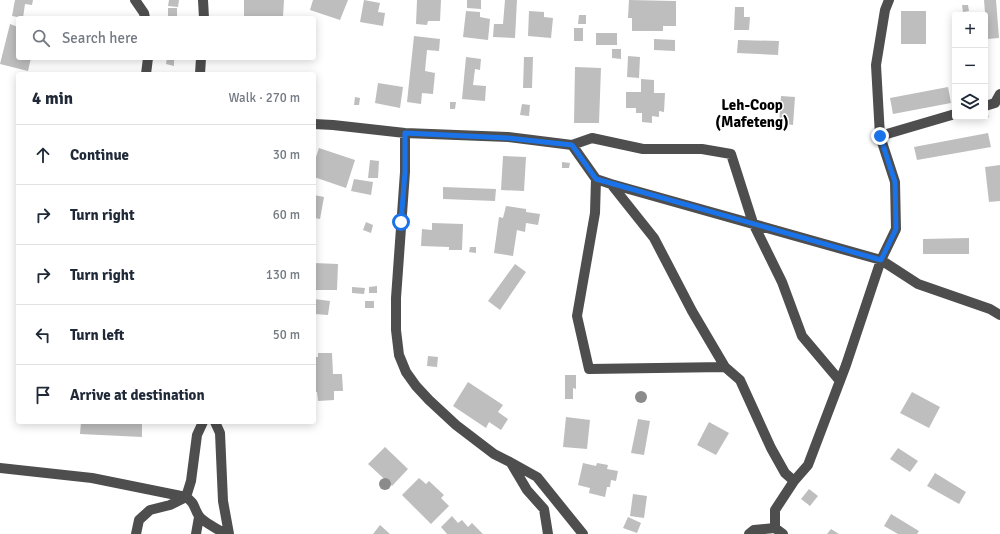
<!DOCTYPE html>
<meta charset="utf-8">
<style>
body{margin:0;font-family:Signika,sans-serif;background:#f2f2f3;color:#1f2937}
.controls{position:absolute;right:12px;top:12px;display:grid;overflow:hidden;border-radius:4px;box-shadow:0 2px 10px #0003}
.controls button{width:36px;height:36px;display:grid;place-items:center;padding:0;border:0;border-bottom:1px solid #e0e1e3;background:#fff;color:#1f2937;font:20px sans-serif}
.stop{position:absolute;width:12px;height:12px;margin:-9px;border:3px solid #1a73e8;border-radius:50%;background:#fff}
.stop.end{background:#1a73e8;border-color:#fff;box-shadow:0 1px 4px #0008}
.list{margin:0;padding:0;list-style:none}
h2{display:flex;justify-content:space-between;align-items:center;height:52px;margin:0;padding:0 16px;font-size:17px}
h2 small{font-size:13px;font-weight:400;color:#747a83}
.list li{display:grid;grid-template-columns:26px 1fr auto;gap:12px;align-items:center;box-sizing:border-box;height:60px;padding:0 16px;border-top:1px solid #e0e1e3}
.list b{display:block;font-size:15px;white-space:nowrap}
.list em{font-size:13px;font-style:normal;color:#747a83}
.icon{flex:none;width:22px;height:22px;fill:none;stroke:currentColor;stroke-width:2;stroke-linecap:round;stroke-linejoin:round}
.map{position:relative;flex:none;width:1000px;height:534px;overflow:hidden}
.search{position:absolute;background:#fff;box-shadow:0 2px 10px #0003;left:16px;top:16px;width:300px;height:44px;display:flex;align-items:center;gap:10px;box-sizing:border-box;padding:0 14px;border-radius:4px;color:#747a83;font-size:15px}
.panel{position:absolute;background:#fff;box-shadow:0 2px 10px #0003;left:16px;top:72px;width:300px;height:352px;border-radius:4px}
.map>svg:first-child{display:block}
</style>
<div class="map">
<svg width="1000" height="534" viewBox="0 0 1000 534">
<rect width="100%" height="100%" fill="#fff"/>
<path fill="#bebebe" d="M15,0H33L32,5L25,4L23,18L12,16Z
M169,0H179L178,7L168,6Z
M244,0H284L283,17L244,16Z
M313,0H348L340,20L310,10Z
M364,0L380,3L378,12L385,13L383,26L360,22Z
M417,0H441L440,21H428L427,25L416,24Z
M467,0H481V9L467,8Z
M505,0H517L515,38L493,37L494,24H503Z
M629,0L676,1V26H663V31H632V18H628Z
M984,0H996L999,38L987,39Z
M962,5H968L969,11L963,12Z
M735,7H744V17H750L749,30H734Z
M168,8H177V18H168Z
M466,11L480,12V17L490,19L488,40L463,37Z
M529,11L544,12V17L553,18L551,38L528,36Z
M901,11H926V44H901Z
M969,13H978V15H969Z
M579,15H586V24H578Z
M10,24L18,27V58H31L28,71L0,64Z
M574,28H583V41H574Z
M596,33H617V45H596Z
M414,36L440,39L439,51L427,50L425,71L435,73L433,94L422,93L421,104L407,102Z
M654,39L675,40V51L654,50Z
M738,40L779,41L778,55L737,53Z
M612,49H621V59L612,58Z
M628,56L640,57L639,78L627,77Z
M466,57L481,59L480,70L475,69L473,85L486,86L485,101L462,99Z
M524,57H533L532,88H523Z
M167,58H174V66L166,64Z
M575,67L601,68L599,123H574Z
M641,79L654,80V93H665L664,112L659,111V117L652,116V123L642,122V113H636V108H626V92H641Z
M378,83L403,87L400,108L375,103Z
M948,87L951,103L893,114L890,98Z
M781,96L795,97L793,125L779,123Z
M355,97L360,98L359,105H354Z
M450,102H456L455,109H450Z
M522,104L530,105L529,116L520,115Z
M985,109L989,117L979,120L978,117H985Z
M988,133L991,147L917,160L914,147Z
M319,148L355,160L346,188L314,177V163Z
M503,156L526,157L524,191L501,190Z
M370,160L379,161L378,178H368Z
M562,162L570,163L569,168H562Z
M1000,165V201L989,202L985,167Z
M354,179L373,182L371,195L351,191Z
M443,187L496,189L495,201L443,199Z
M314,195L324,197L320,219L314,218Z
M506,206L526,209V212L540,214L538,225L526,223L525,232L517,230L513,256L494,253L499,217L503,218Z
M366,222L373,225L371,233L363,230Z
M432,223L463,224L462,250H449V247L421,246L422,229L432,230Z
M969,238V254H923V239Z
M470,247H476V253L469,252Z
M314,263L338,264L337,290H314Z
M515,264L526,272L500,310L488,301Z
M377,286V293H369V287Z
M352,287L365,288L364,294L352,293Z
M314,299L330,301L328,315L314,314Z
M365,301H374V308H365Z
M318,353H332L333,374H342L343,391H334V400L318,401L317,392H314V357H318Z
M428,356L438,357L437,367L427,366Z
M565,375H576V389L573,388V399H565Z
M468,382L503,405L498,412L508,419L501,430L489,422L486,428L453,406Z
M912,392L940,407L929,428L900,413Z
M566,417L590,420L587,449L563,447Z
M638,419L650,421L644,455L631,453Z
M81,422H142V437L80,434Z
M709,422L729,433L716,455L697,445Z
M385,447L408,469L392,486L368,464Z
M898,448L918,461L910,472L890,459Z
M583,463L596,466L597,463L608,465L607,469L618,471L616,481L611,480L610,487H607L605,497L589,493L590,488L578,485Z
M935,473L966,492L959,504L927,486Z
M419,478L426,484L429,481L444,495L441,498L449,506L431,524L402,495Z
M809,489L818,496L810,506L801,499Z
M633,494L647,496L644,518L630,516Z
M891,514L919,531L917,534H898L884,526Z
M452,516L458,523L462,520L468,527L472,523L483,534H447L441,527Z
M628,517L641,523L637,533L623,528Z
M380,525L390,534H373Z
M831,529L839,534H827Z"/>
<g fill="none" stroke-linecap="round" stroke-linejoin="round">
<path stroke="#4e4e4e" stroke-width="10" d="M135,0L144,13L145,18
M203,0L204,18
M146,74L148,58
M200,74L201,58
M985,106L995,103L1000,94
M314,124L333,125L405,133L508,137L572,145L592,138L643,149H702L731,154L753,223L782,282L802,336L840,381
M405,133V172L396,298V330L399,355L406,372L416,386L429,400L456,425L494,454L510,462L537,477L583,534
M880,136L955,114
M572,145L596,179L595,213L577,316L589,369L725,367L692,311L654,238L611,184L596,179
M611,184L881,260L918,284L990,309L1000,315
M725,367L740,380L771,448L785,473L794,481
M215,422L220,433L223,501L229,534
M511,463L527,490L544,509L548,534
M0,468L92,478L186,497L191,481L197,435L203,422
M775,528V510L794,481L808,465L846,365L881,260L896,229L895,182L880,136L876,65L885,10L889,0
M136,534L139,520L150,510L170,505L186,497C196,504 193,507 199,516C203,522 219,530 226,534
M196,534L199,517
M749,534L754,530L775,528L783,534"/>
</g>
<g fill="#8b8b8b">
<circle cx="641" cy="397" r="6"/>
<circle cx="385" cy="484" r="6"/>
</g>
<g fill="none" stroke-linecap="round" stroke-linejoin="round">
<path stroke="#1a73e8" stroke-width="5" d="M401,222L405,172V133L508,138L572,145L596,179L881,260L896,229L895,182L880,136"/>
</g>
<g text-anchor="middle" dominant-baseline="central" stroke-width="3" stroke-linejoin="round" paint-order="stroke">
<g font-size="15" font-weight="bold" fill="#000" stroke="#fff">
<text x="752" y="105">Leh-Coop<tspan x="752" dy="17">(Mafeteng)</tspan></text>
</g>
</g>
</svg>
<div class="controls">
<button>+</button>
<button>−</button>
<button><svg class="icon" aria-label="layers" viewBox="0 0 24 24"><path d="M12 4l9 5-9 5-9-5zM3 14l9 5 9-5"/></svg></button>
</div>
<div class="stop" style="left:401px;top:222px"></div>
<div class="stop end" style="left:880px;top:136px"></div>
<div class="search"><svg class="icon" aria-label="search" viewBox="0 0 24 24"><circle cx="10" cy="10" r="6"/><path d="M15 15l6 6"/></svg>Search here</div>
<section class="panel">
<h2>4 min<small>Walk · 270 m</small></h2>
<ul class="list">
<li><svg class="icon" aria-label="ahead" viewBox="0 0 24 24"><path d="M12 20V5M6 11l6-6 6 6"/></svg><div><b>Continue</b></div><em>30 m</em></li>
<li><svg class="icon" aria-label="right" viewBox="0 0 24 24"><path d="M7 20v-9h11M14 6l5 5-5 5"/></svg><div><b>Turn right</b></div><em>60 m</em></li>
<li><svg class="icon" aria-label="right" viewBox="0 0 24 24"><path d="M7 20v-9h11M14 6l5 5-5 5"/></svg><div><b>Turn right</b></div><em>130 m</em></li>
<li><svg class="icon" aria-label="left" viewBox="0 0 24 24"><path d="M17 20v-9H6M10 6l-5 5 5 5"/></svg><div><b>Turn left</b></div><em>50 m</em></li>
<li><svg class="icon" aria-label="arrive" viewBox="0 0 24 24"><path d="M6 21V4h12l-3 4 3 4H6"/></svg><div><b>Arrive at destination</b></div></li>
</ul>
</section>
</div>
